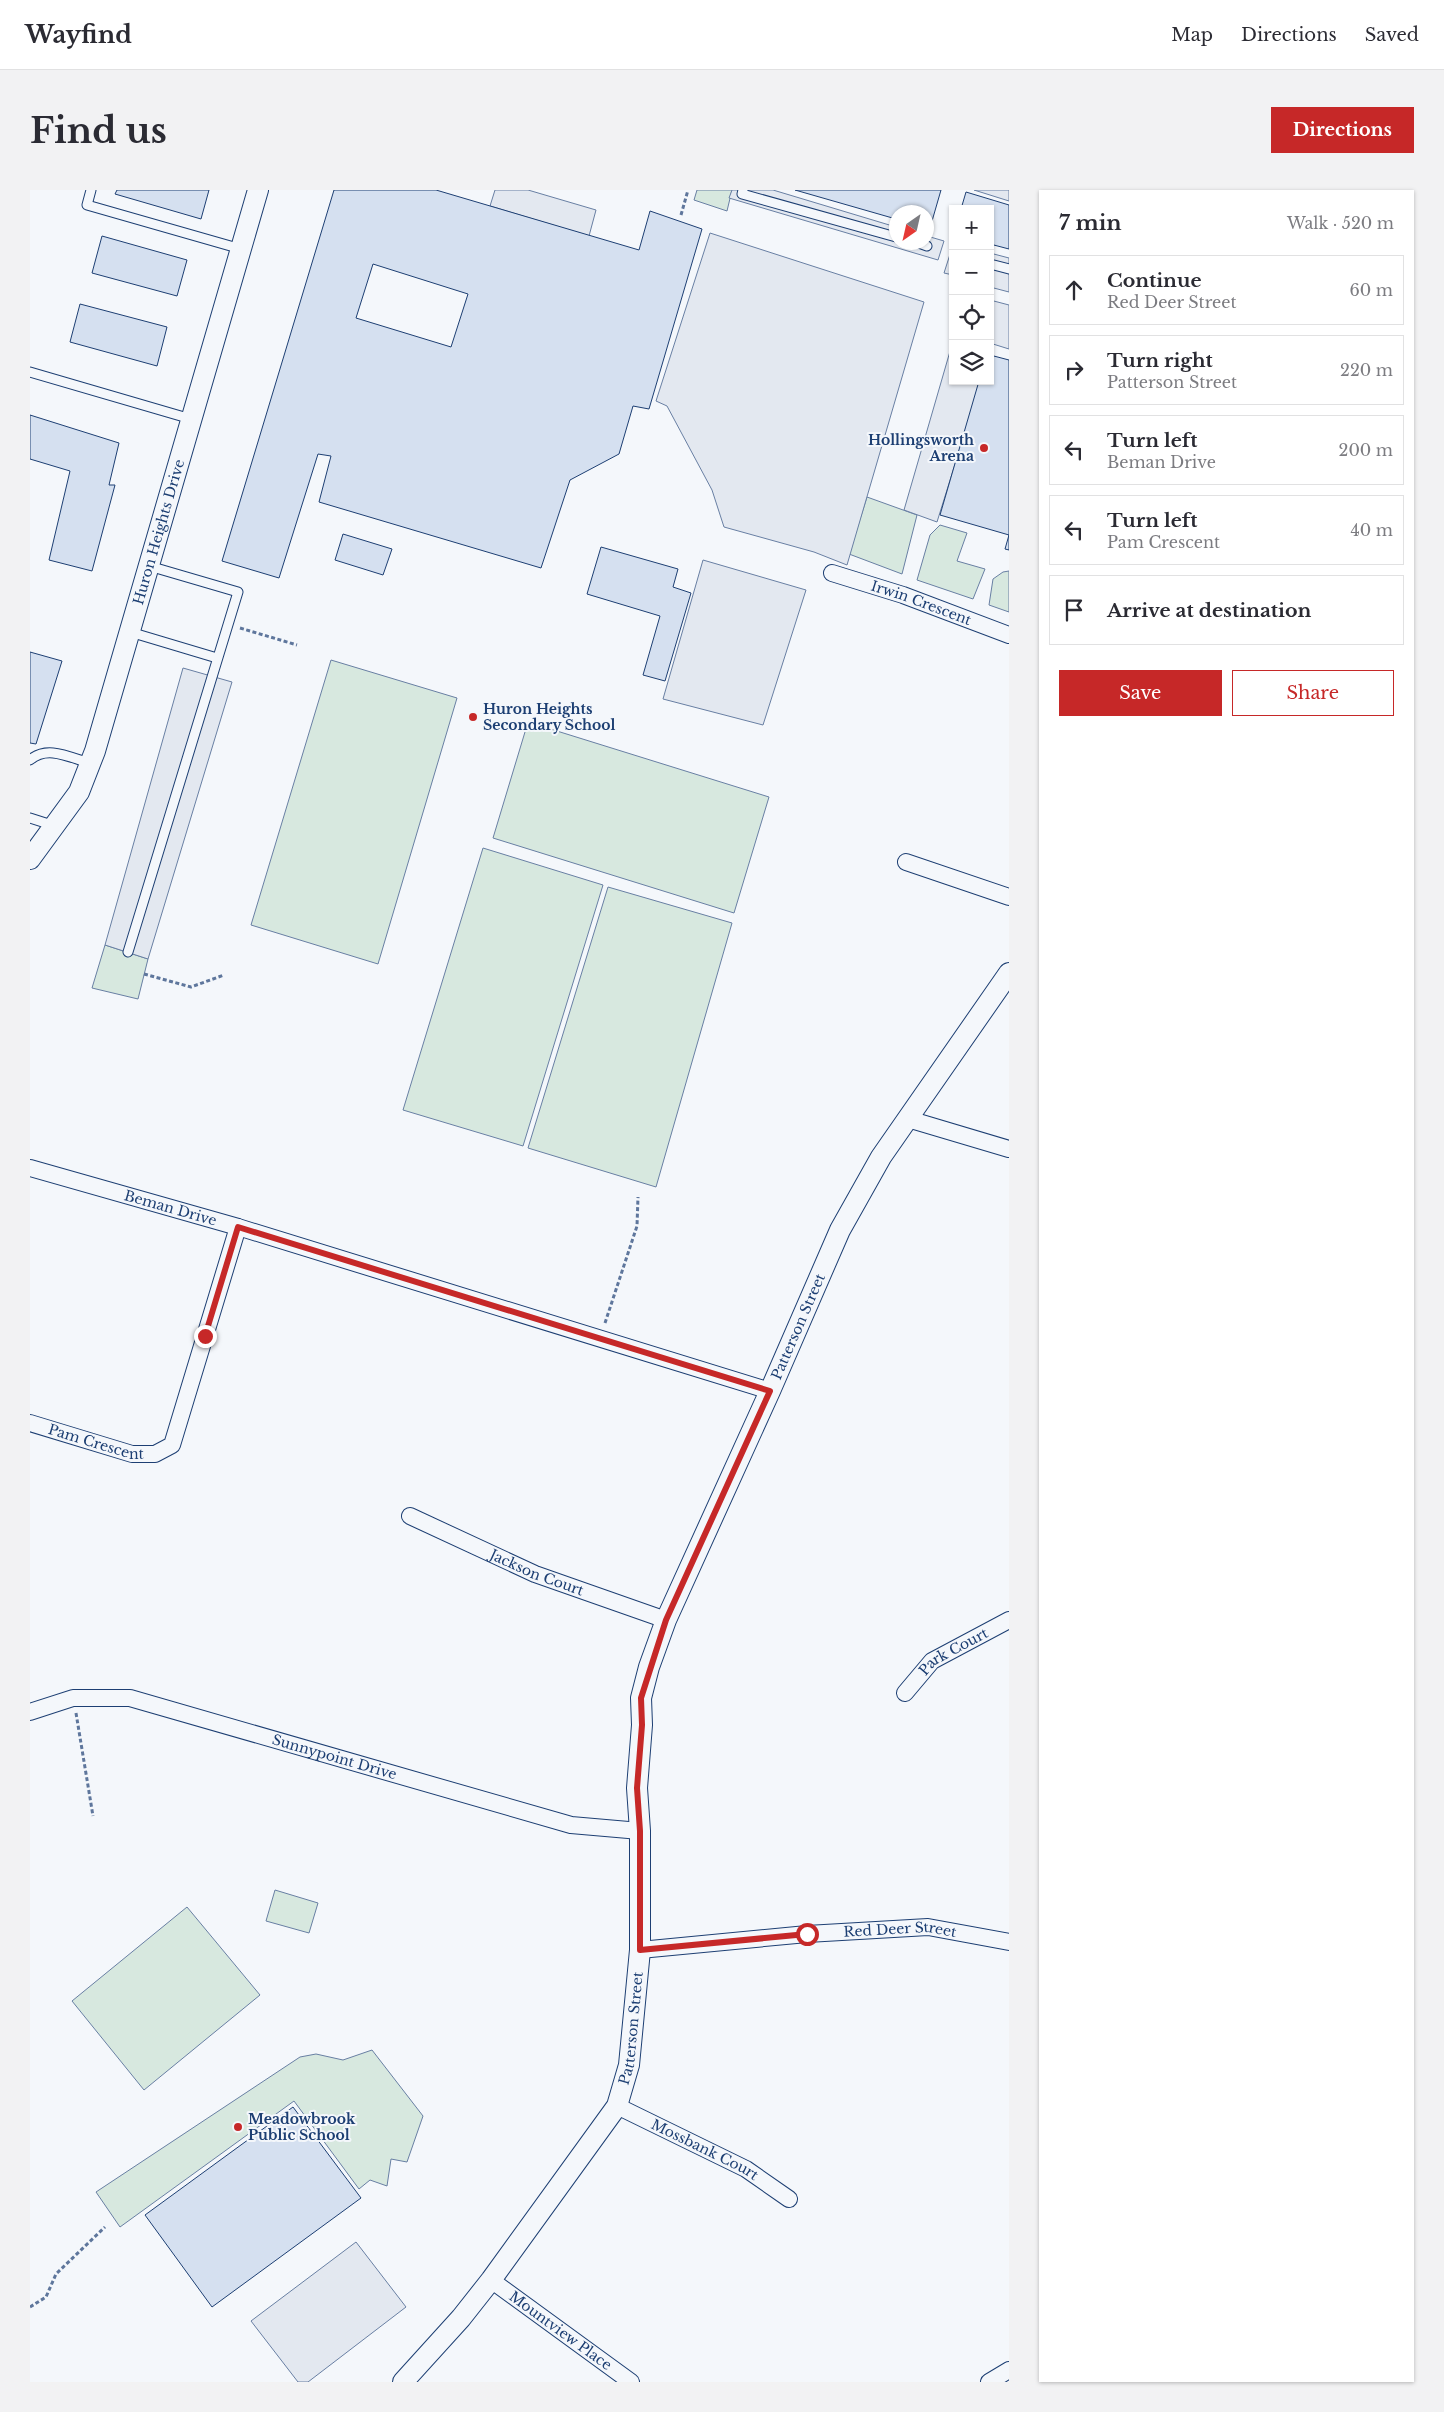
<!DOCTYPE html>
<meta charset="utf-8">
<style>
body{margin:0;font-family:"Libre Baskerville",serif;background:#f2f2f3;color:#2b2b33}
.controls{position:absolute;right:15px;top:15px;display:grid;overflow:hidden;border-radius:0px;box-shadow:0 1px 4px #0004}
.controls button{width:45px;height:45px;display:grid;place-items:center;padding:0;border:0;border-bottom:1px solid #e1e1e2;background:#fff;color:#2b2b33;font:25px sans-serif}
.compass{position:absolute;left:859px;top:15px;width:45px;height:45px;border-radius:50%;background:#fff;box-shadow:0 1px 4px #0004;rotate:214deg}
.stop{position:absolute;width:15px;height:15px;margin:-11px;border:4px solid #c62828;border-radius:50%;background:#fff}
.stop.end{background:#c62828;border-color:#fff;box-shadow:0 1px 5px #0008}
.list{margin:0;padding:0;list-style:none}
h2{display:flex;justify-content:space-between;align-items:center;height:65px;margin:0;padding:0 20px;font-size:21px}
h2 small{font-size:16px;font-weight:400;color:#7c7c81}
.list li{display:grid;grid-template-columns:32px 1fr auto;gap:15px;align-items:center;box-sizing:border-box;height:70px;margin:0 10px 10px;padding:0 10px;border:1px solid #e1e1e2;border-radius:0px}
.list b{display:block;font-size:19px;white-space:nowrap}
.list p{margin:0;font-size:16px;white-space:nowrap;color:#7c7c81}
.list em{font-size:16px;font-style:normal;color:#7c7c81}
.actions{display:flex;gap:10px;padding:15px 20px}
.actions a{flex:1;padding:11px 0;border:1px solid #c62828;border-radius:0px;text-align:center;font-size:18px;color:#c62828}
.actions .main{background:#c62828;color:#fff}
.icon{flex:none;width:28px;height:28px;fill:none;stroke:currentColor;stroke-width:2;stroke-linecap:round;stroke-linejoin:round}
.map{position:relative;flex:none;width:979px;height:2192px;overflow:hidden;border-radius:0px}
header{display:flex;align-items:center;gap:30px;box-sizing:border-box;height:70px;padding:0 25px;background:#fff;border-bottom:1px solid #e1e1e2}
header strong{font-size:24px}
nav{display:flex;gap:28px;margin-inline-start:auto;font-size:18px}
.intro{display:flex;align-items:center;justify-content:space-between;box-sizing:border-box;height:120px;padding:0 30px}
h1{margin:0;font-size:35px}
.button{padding:12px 22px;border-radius:0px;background:#c62828;color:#fff;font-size:18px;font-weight:700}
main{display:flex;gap:30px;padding:0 30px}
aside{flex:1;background:#fff;border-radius:0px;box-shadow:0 1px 4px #0004}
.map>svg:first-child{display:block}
</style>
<header>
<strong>Wayfind</strong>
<nav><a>Map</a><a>Directions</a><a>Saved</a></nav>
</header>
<div class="intro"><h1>Find us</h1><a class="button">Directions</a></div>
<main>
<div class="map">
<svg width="979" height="2192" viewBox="0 0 979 2192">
<rect width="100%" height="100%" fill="#f4f7fb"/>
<path fill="#d7e8df" stroke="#687fa3" d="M667,0H702L697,21L664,10Z
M837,307L887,325L872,384L819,364Z
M910,335L937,343L927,371L955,379L943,409L887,390L900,345Z
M979,381V422L959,415L963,389L973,382Z
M301,470L427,508L348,774L221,735Z
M498,532L739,607L704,723L463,648Z
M453,658L573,695L493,956L373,920Z
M578,697L702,733L626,997L498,958Z
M75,755L118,769L108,809L62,798Z
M245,1700L288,1713L279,1743L236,1731Z
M157,1717L230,1805L114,1900L42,1811Z
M342,1860L393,1926L377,1972L361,1969L357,1996L340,1990L329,1999L264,1911L90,2037L66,2002L270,1867L286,1864L313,1870Z"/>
<path fill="#e3e8f0" stroke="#687fa3" d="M465,0H498L566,20L559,46L460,16Z
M702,0H743L866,37V52H896L897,46L914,51L908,70L699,8Z
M944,0H979V11Z
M680,43L894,112L817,375L784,362L694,337L682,300L637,216L626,211Z
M923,55V85L914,83Z
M960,63L979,68V102L960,97Z
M960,110L979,115V159L963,154L960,161Z
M923,151V191H951L907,332L874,320Z
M673,370L776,400L733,535L633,509Z
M153,478L202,492L118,769L75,755Z
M326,2052L376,2117L278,2192H268L221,2131Z"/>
<path fill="#d5e0f0" stroke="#1d3f73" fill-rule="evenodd" d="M87,0H179L171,29L85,4Z
M304,0H406L609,60L620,21L672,39L619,219L603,216L589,264L540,290L511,378L289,312L301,266L288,264L249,388L192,371ZM343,74L438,104L421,157L326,128Z
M765,0H911L900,38L896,37V22H866V29Z
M936,2L979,15V59L960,54V19H931Z
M72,46L157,70L147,106L62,83Z
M50,114L137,137L127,176L40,152Z
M960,165L979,170V345L910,325L949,191H960Z
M0,225L89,253L79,295H85L62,381L19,370L40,281L0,269Z
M313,344L362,359L353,385L305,370Z
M979,345V360L975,359Z
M571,357L648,379L643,397L661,403L635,491L613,485L630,426L557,404Z
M0,462L32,471L6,554L0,553Z
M263,1917L331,2008L182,2117L115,2025Z"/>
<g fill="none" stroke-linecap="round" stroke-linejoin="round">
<defs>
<path id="service" d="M61,0L57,15L211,59
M713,0L712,4L866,47
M886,52L897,56
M960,74L979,79
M0,182L161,229
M100,442L187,468
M0,570C17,555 39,567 59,573
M0,628L25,636
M98,762L208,402L119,376"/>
<g id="minor">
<path id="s1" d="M802,383L873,405L979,445"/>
<path d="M876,672L979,707"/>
<path d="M878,929L979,959"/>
<path id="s2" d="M0,978L208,1037L740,1201"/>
<path id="s3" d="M0,1233L102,1264H125L142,1255L208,1037"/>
<path id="s4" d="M380,1326L505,1384L636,1430"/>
<path id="s5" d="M875,1503L902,1471L979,1430"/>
<path id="s6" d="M0,1522L43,1508H100L541,1635L610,1641"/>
<path id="s7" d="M610,1760L777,1744L898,1737L979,1752"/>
<path id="s8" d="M587,1916L716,1979L759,2009"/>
<path id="s9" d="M461,2090L601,2192"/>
<path d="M959,2192L979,2180"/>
</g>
<g id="tertiary">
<path id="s10" d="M0,669L49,602L65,561L228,0"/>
<path id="s11" d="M373,2192L431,2128L461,2090L587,1916L599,1875L610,1760V1641L607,1598L612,1535L611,1508L619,1477L636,1430L740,1201L810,1040L851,967L979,783"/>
</g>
</defs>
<use href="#service" stroke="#1d3f73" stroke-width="11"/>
<use href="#minor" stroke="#1d3f73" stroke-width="18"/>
<use href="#tertiary" stroke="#1d3f73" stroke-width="22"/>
<path stroke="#5e769c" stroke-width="3" stroke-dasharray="4 2.5" stroke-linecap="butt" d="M651,25L658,0
M210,438L267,455
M114,784L161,797L194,785
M575,1133L607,1036L608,1007
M46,1523L63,1626
M0,2117L16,2107L26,2084L75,2037"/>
<use href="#service" stroke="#f4f7fb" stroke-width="9"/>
<use href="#minor" stroke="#f4f7fb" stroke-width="16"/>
<use href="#tertiary" stroke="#f4f7fb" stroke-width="20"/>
</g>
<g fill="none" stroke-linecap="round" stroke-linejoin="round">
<path stroke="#c62828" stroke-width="6" d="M175,1146L208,1037L740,1201L636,1430L611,1508L612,1535L607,1598L610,1641V1760L777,1744"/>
</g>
<g fill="#c62828" stroke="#f4f7fb" stroke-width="2">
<circle cx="954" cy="258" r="5"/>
<circle cx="443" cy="527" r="5"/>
<circle cx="208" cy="1937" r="5"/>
</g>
<g text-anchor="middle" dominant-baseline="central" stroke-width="4" stroke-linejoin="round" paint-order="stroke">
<g font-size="14" font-weight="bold" fill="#1d3f73" stroke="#f4f7fb" text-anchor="start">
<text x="944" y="250" text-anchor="end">Hollingsworth<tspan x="944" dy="16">Arena</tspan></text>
<text x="453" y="519">Huron Heights<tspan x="453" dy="16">Secondary School</tspan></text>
<text x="218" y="1929">Meadowbrook<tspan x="218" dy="16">Public School</tspan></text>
</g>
<g font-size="14" fill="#1d3f73" stroke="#f4f7fb">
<text stroke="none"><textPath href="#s10" startOffset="355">Huron Heights Drive</textPath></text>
<text stroke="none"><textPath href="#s1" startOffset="94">Irwin Crescent</textPath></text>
<text stroke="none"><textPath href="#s2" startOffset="146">Beman Drive</textPath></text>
<text stroke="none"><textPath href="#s11" startOffset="1164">Patterson Street</textPath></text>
<text stroke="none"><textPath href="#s3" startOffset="69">Pam Crescent</textPath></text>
<text stroke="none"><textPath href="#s4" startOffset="139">Jackson Court</textPath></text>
<text stroke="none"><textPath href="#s5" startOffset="65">Park Court</textPath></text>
<text stroke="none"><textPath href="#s6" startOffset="315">Sunnypoint Drive</textPath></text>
<text stroke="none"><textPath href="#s7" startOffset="261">Red Deer Street</textPath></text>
<text stroke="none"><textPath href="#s11" startOffset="429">Patterson Street</textPath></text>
<text stroke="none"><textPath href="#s8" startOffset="98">Mossbank Court</textPath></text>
<text stroke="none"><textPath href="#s9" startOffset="86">Mountview Place</textPath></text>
</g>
</g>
</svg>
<div class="controls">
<button>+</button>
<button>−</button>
<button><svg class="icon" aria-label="locate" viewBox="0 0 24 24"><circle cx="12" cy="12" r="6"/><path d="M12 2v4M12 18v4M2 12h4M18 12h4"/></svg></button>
<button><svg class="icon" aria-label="layers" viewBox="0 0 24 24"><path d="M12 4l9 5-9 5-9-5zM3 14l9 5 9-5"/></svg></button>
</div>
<svg class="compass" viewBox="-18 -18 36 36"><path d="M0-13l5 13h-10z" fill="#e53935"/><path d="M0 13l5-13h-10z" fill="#7c7c81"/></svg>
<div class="stop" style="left:777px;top:1744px"></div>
<div class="stop end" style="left:175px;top:1146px"></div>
</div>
<aside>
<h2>7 min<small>Walk · 520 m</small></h2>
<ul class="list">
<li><svg class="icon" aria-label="ahead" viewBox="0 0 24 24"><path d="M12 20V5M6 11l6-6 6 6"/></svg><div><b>Continue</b><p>Red Deer Street</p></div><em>60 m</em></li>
<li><svg class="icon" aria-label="right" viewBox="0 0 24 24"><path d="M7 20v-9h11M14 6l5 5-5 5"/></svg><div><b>Turn right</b><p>Patterson Street</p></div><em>220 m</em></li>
<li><svg class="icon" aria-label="left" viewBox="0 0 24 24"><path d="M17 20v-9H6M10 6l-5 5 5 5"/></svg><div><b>Turn left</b><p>Beman Drive</p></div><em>200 m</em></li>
<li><svg class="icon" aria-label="left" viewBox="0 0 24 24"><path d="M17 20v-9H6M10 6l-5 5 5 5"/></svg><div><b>Turn left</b><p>Pam Crescent</p></div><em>40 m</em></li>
<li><svg class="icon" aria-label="arrive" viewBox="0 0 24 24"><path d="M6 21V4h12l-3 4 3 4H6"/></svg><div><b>Arrive at destination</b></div></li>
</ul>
<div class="actions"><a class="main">Save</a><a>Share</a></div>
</aside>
</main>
